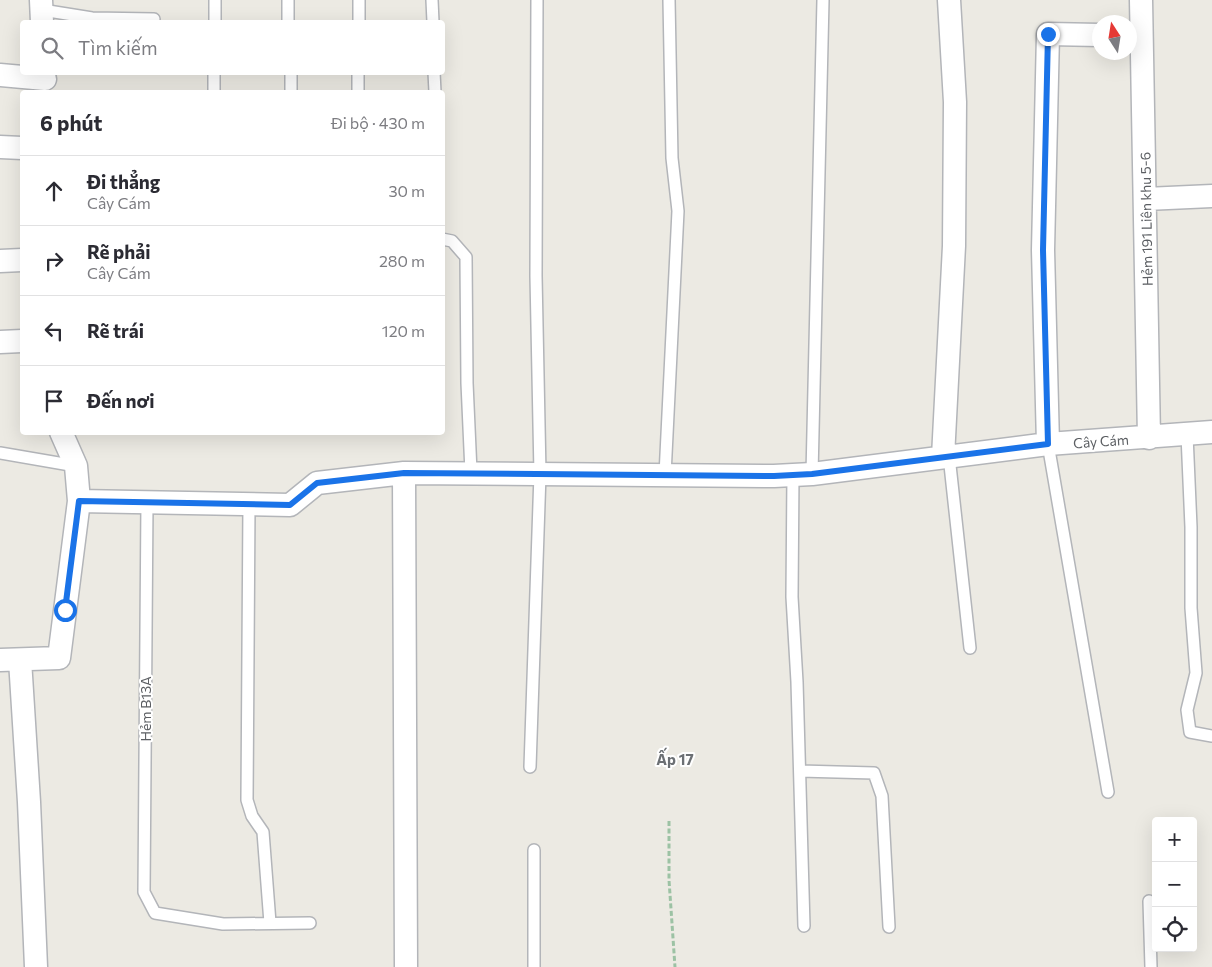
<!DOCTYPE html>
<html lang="vi">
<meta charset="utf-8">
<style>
body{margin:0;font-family:Commissioner,sans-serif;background:#f7f7f7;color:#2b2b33}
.controls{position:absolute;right:15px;bottom:15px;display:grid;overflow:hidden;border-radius:5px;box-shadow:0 5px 20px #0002}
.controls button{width:45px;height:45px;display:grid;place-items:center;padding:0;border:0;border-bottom:1px solid #e1e1e2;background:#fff;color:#2b2b33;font:25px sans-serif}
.compass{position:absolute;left:1092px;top:15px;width:45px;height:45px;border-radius:50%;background:#fff;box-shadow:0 5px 20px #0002;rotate:348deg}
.stop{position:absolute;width:15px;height:15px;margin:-11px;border:4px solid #1a73e8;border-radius:50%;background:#fff}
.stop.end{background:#1a73e8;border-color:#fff;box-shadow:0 1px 5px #0008}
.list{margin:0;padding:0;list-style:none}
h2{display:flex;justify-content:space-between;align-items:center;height:65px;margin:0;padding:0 20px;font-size:21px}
h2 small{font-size:16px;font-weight:400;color:#7c7c81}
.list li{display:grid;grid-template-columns:32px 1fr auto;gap:15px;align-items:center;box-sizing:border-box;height:70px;padding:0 20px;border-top:1px solid #e1e1e2}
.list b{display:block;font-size:19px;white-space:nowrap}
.list p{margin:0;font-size:16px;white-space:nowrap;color:#7c7c81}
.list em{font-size:16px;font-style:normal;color:#7c7c81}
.icon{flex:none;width:28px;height:28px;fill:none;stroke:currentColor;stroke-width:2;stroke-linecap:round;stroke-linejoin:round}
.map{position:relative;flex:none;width:1212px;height:967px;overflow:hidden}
.search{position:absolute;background:#fff;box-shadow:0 5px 20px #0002;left:20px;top:20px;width:425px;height:55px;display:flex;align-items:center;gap:12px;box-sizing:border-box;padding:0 18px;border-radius:5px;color:#7c7c81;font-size:19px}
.panel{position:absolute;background:#fff;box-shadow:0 5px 20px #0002;left:20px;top:90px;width:425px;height:345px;border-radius:5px}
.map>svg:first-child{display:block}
</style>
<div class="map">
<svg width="1212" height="967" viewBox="0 0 1212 967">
<rect width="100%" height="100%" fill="#eceae3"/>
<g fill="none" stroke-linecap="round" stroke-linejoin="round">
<defs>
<path id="service" d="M288,0V22
M432,0L433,22
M42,10L92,18L154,19
M215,22V0
M359,22V0
M291,72V92
M434,72L435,92
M214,92V72
M358,92V72
M442,239L452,241L466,257L467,383L471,472
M1187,435L1191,527V608L1196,673L1187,710L1190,732L1212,736
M1048,444L1108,792
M0,453L76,466
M949,456L970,648
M793,474L792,597L797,682L804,926
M812,474L823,0
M665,475L678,211L672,158L669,0
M147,502L144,892L155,913L223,924L310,923
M249,504L247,800L252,816L263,832L270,923
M530,767L540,474L536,276L537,0
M800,771L874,773L882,796L889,927
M1149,901L1151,967
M534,967V850"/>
<path id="minor" d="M41,0L42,22
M1141,0L1149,438
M0,75L45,79
M0,147L22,148
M1146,199L1212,196
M0,261L22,260
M0,342L22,341
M61,432L76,466L79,501
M1048,444L1043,250L1048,34L1100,35
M943,457L954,246L955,102L949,0
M404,473L406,967
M0,660L59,658L79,501L290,505L317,483L404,473L774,476L812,474L1048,444L1212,432
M20,660L29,802L36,967"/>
</defs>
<use href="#service" stroke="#b3b5b9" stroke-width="14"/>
<use href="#minor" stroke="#b3b5b9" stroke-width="25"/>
<path stroke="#9cc2a4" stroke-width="3" stroke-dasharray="5 2.5" stroke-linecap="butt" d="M669,821V880L675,967"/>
<use href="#service" stroke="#fff" stroke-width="11"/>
<use href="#minor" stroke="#fff" stroke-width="22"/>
</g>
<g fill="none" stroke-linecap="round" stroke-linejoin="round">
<path stroke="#1a73e8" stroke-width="6" d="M65,610L79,501L290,505L317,483L404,473L774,476L812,474L1048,444L1043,250L1048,34"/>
</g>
<g text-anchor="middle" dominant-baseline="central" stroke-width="4" stroke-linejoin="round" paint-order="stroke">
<g font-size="14" fill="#5b5e62" stroke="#fff">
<text transform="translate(1146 219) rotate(-91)">Hẻm 191 Liên khu 5-6</text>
<text transform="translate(1101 441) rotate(-4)">Cây Cám</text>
<text transform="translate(145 709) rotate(-90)">Hẻm B13A</text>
</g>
<g font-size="15" font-weight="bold" fill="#6c7074" stroke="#fff">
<text x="675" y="759">Ấp 17</text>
</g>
</g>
</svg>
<div class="controls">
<button>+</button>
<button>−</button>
<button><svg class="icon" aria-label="locate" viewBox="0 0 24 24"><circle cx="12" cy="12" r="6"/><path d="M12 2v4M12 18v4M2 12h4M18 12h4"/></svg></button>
</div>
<svg class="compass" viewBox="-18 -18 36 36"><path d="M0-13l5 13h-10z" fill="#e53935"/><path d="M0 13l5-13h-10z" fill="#7c7c81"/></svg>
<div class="stop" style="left:65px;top:610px"></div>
<div class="stop end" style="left:1048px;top:34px"></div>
<div class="search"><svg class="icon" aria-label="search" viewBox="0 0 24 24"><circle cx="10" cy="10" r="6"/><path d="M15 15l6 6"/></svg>Tìm kiếm</div>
<section class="panel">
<h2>6 phút<small>Đi bộ · 430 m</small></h2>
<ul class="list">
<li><svg class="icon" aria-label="ahead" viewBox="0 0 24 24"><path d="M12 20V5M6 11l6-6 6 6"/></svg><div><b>Đi thẳng</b><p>Cây Cám</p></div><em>30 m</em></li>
<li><svg class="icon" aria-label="right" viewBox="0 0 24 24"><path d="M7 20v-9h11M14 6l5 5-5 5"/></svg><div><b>Rẽ phải</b><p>Cây Cám</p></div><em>280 m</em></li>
<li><svg class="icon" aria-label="left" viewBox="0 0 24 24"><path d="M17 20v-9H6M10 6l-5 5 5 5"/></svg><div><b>Rẽ trái</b></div><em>120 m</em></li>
<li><svg class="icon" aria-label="arrive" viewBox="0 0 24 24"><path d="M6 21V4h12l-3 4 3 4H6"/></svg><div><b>Đến nơi</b></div></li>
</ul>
</section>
</div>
